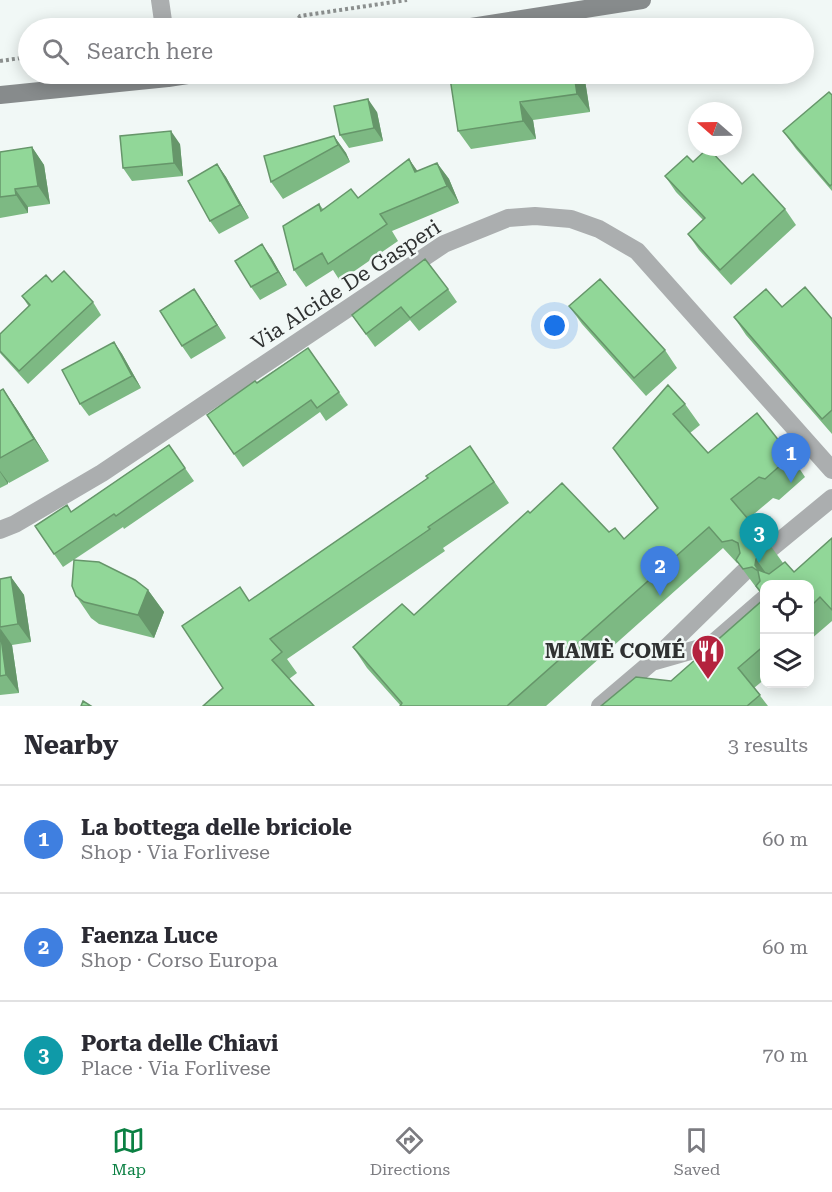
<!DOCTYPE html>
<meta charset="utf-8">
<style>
body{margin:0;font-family:"Roboto Serif",serif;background:#f7f7f7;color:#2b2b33}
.controls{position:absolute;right:18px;bottom:18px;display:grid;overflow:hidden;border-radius:12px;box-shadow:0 3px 15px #0003}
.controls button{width:54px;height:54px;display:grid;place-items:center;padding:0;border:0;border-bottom:2px solid #e1e1e2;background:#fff;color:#2b2b33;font:30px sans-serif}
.compass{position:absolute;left:688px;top:102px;width:54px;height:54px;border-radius:50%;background:#fff;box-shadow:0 3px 15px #0003;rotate:290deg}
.you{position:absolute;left:555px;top:326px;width:21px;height:21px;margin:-15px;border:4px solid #fff;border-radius:50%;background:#1a73e8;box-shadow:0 0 0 9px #1a73e833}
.badge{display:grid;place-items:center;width:39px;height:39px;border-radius:50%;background:#0b8043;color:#fff;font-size:20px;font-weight:700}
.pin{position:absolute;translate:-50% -50px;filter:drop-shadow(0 2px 3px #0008)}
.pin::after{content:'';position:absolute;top:32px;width:21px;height:18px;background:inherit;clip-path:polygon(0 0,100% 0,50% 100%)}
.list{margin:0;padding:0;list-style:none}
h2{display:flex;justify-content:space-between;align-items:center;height:78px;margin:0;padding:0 24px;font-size:26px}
h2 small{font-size:20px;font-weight:400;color:#7c7c81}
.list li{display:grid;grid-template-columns:39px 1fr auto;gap:18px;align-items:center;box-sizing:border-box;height:108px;padding:0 24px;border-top:2px solid #e1e1e2}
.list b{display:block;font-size:22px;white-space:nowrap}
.list p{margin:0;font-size:20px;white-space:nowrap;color:#7c7c81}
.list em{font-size:20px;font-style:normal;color:#7c7c81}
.icon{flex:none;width:33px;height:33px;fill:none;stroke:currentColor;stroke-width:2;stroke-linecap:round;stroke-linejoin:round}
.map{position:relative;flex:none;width:832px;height:706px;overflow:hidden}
.search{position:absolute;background:#fff;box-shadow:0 3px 15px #0003;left:18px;right:18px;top:18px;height:66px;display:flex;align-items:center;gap:15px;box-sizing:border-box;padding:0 21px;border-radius:33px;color:#7c7c81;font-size:22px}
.sheet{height:402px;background:#fff}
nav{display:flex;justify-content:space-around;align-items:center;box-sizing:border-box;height:84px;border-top:2px solid #e1e1e2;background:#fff;font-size:16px;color:#7c7c81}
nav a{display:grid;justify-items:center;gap:3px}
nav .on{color:#0b8043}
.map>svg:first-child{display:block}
</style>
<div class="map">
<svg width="832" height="706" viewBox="0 0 832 706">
<rect width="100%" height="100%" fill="#f1f8f6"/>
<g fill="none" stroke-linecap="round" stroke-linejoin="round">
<path stroke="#8c908f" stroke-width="4" stroke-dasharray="3 3" stroke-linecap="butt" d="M292,28L300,16L407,0
M0,61L28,57"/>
<path stroke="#abaeaf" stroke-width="18" d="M160,0L164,28
M0,530L15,524L102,473L444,244L508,218L535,216L571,219L599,229L637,251L832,470
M770,549L832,498
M655,661L711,645L764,599
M600,706L653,661L744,572"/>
<path stroke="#878b8c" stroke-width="18" d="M465,28L642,0
M0,95L168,78L194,74"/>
</g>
<path fill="#7db983" d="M584,74L590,112L533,120L536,139L471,149L458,131Z
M832,95V191L796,149L783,131Z
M377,112L383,141L349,148L340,135Z
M334,136L346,153L350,162L283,199L271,182Z
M180,144L183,176L132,181L123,168Z
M32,147L44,165L50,204L28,207V213L0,218V152Z
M409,159L417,171L437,163L449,179L459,203L392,231L398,241L340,281L333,270L306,287L294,270L319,204L323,209L358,198Z
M693,162L742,184L785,209L796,225L731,285L699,250L688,234L703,220L676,192L665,176Z
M217,164L226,177L249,218L219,234L210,221Z
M271,257L287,285L260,300L251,287Z
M52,282L93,302L101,315L28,384L0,353V334L29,307L22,296Z
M194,289L226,338L191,359L182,346Z
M448,289L457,302L419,331L410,320L375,347L352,315Z
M569,306L665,350L677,368L646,396L582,324Z
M782,307L832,319V434L746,335L734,317Z
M114,342L122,354L141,388L89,416L80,404Z
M308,348L348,405L326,421L320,412L243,467L207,415Z
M3,389L18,411L49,461L9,483L8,482V484L0,488V391Z
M685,404L700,425L690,433L708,453L791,456L805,477L779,500L773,498L748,519L761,537L770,545L783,563L794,572L832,538V621L810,640V585H765V679L754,688L768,706H601L671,681L764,598L738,563H737L723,548L546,706H400V705L367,668L353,647L414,615L530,513L609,532L624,539L657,508L613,448Z
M169,445L194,481L124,529L123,527L63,567L54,554L71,512Z
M470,446L509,503L443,548L445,551L287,659L297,673L289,679L223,688L250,601L428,478Z
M11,577L24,595L31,642L12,645L19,693L0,695V579Z
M148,590L164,612L154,638L99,624L91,618L76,596Z"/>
<path fill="#66966a" d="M574,74H584L590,112L577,94Z
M368,99L377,112L383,141L374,128Z
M520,102L533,120L536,139L523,121Z
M171,131L180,144L183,176L174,163Z
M334,136L346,153L350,162L338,145Z
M32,147L44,165L50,204L38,186Z
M409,159L421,176L415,172Z
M437,163L449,179L459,203L447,186Z
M217,164L226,177L249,218L240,205Z
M15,189L28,207V213L16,195Z
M262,244L271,257L287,285L278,272Z
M194,289L203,302L226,338L217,325Z
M114,342L122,354L141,388L132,376Z
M3,389L18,411L49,461L34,439Z
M0,471L8,482V484L0,472Z
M748,519L763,540L759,550L747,535L744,529Z
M756,559L771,580L758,570L755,565Z
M11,577L24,595L31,642L18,624Z
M148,590L164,612L154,638L138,615Z
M0,628L12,645L19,693L6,675Z"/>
<path fill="#91d798" stroke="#66966a" stroke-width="1.5" d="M477,74H574L577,94L520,102L523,121L458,131L450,78Z
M829,92L832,95V184L830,186L783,131Z
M368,99L374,128L340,135L334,106Z
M171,131L174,163L123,168L120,136Z
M334,136L338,145L271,182L264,156Z
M32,147L38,186L15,189L16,195L0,197V152Z
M708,148L742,184L753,174L785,209L720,270L688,234L705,218L665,176L687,156L693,162Z
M409,159L415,172L437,163L447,186L380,214L387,224L328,264L322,253L294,270L283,226L319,204L321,211L351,189L358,198Z
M217,164L240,205L210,221L188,181Z
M262,244L278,272L251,287L235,261Z
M425,259L448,289L410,318L401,307L366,334L352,315Z
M64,271L93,302L19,371L0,351V334L30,305L22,296L46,275L52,282Z
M600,279L665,350L634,378L569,306Z
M805,287L832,319V410L822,419L734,317L766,289L782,307Z
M194,289L217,325L182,346L160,311Z
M114,342L132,376L80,404L62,370Z
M308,348L339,392L317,408L311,400L234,454L207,415L255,381L257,383Z
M668,385L685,404L673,414L708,453L757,413L791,456L765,479L759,477L731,499L748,519L744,529L747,535L756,539L763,536L770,545L756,559L755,565L758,570L769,574L785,562L794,572L832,538V610L820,597L810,607V585H765V597L756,586L760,581L758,571L752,567L743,569L736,560L740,553L738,543L732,540L722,542L709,527L507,706H400L402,703L353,647L402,604L414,615L528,511L530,513L562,483L609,532L615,528L624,539L658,508L613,448Z
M3,389L34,439L0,458V391Z
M169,445L185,468L116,516L114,514L54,554L35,526L67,505L71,512Z
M470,446L494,482L428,527L430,529L270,639L282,652L272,660L314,706H203L223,688L182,626L240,587L249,601L428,478L426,476Z
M74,560L99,562L135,580L148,590L138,615L84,602L76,596L72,586Z
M11,577L18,624L0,627V579Z
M765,598V645L738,668L760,695L747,706H601L636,677L671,681Z
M0,630L6,675L0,676Z
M83,701L91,706H81Z"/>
<defs>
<symbol id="restaurant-pin" viewBox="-11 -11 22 30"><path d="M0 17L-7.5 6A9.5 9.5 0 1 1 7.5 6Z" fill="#b4223e" stroke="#f1f8f6"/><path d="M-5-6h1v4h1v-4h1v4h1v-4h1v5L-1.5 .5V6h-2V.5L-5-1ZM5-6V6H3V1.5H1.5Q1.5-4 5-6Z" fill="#fff"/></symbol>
</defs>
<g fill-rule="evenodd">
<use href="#restaurant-pin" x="689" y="632" width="38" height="52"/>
</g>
<g text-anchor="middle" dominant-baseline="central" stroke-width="5" stroke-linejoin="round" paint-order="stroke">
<g font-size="21" fill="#2f3131" stroke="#f1f8f6">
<text transform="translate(346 285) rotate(-33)">Via Alcide De Gasperi</text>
</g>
<g font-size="21" font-weight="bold" fill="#2f3131" stroke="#f1f8f6" text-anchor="end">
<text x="685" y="651">MAMÈ COMÉ</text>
</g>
</g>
</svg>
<div class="controls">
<button><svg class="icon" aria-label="locate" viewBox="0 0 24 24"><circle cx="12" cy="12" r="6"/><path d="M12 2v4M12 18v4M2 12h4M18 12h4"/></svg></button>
<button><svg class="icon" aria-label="layers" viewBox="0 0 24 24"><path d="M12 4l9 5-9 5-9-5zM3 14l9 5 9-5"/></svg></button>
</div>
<svg class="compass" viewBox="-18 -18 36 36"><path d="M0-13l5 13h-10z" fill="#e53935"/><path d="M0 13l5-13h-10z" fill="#7c7c81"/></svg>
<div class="you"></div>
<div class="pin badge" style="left:791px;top:483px;background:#3f7fe0">1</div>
<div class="pin badge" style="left:660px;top:596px;background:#3f7fe0">2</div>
<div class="pin badge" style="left:759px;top:563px;background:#0f9aa8">3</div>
<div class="search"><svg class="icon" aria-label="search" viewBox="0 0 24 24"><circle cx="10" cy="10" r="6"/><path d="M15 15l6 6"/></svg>Search here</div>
</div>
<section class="sheet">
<h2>Nearby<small>3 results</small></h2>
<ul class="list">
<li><span class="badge" style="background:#3f7fe0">1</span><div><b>La bottega delle briciole</b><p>Shop · Via Forlivese</p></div><em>60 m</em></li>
<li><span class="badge" style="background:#3f7fe0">2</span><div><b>Faenza Luce</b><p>Shop · Corso Europa</p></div><em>60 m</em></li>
<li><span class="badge" style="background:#0f9aa8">3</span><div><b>Porta delle Chiavi</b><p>Place · Via Forlivese</p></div><em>70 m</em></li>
</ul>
</section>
<nav>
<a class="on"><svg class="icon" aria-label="map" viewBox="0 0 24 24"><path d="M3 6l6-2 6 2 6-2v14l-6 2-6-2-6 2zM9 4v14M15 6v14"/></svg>Map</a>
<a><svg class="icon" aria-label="directions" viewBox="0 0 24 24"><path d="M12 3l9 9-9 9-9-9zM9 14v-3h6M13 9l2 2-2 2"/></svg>Directions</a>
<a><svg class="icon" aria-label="saved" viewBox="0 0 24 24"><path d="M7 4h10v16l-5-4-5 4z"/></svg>Saved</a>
</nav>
